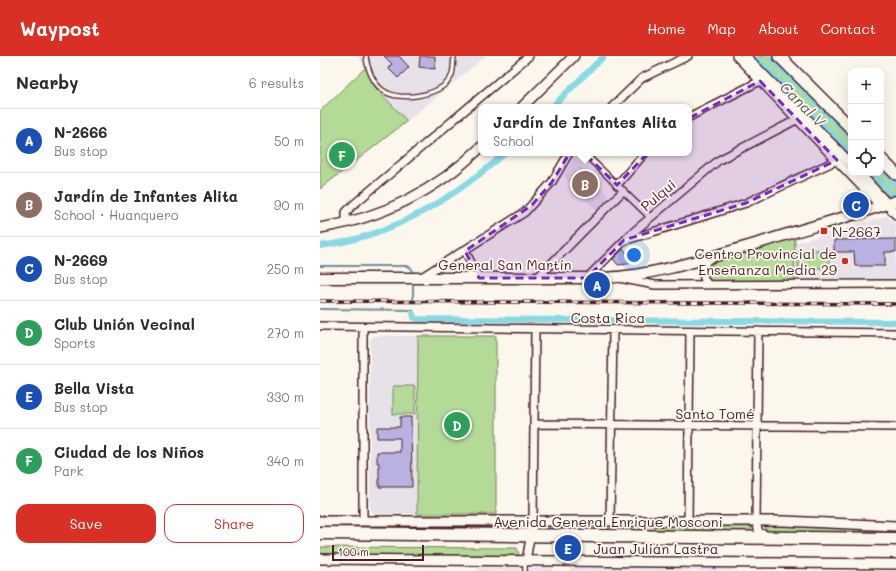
<!DOCTYPE html>
<meta charset="utf-8">
<style>
body{margin:0;font-family:Mali,sans-serif;background:#f7f7f7;color:#2b2b33}
.controls{position:absolute;right:12px;top:12px;display:grid;overflow:hidden;border-radius:8px;box-shadow:0 4px 16px #0002}
.controls button{width:36px;height:36px;display:grid;place-items:center;padding:0;border:0;border-bottom:1px solid #e1e1e2;background:#fff;color:#2b2b33;font:20px sans-serif}
.scale{position:absolute;left:12px;bottom:10px;width:92px;box-sizing:border-box;padding-left:4px;border:2px solid #4a1f2b;border-top:0;font-size:11px;line-height:14px;white-space:nowrap;color:#4a1f2b;-webkit-text-stroke:3px #fbf7ec;paint-order:stroke}
.you{position:absolute;left:314px;top:199px;width:14px;height:14px;margin:-10px;border:3px solid #fff;border-radius:50%;background:#1a73e8;box-shadow:0 0 0 6px #1a73e833}
.badge{display:grid;place-items:center;width:26px;height:26px;border-radius:50%;background:#d93025;color:#fff;font-size:13px;font-weight:700}
.pin{position:absolute;translate:-50% -50%;border:2px solid #fff;box-shadow:0 1px 4px #0006}
.popup{position:absolute;left:158px;top:48px;width:214px;height:52px;box-sizing:border-box;display:grid;place-content:center;border-radius:8px;background:#fff;filter:drop-shadow(0 1px 3px #0005);font-size:13px;white-space:nowrap;color:#7c7c81}
.popup b{font-size:15px;color:#2b2b33}
.popup::after{content:'';position:absolute;left:50%;top:100%;margin-left:-8px;border:8px solid transparent;border-top-color:#fff}
.list{margin:0;padding:0;list-style:none}
h2{display:flex;justify-content:space-between;align-items:center;height:52px;margin:0;padding:0 16px;font-size:17px}
h2 small{font-size:13px;font-weight:400;color:#7c7c81}
.list li{display:grid;grid-template-columns:26px 1fr auto;gap:12px;align-items:center;box-sizing:border-box;height:64px;padding:0 16px;border-top:1px solid #e1e1e2}
.list b{display:block;font-size:15px;white-space:nowrap}
.list p{margin:0;font-size:13px;white-space:nowrap;color:#7c7c81}
.list em{font-size:13px;font-style:normal;color:#7c7c81}
.actions{display:flex;gap:8px;padding:12px 16px}
.actions a{flex:1;padding:9px 0;border:1px solid #d93025;border-radius:12px;text-align:center;font-size:14px;color:#d93025}
.actions .main{background:#d93025;color:#fff}
.icon{flex:none;width:22px;height:22px;fill:none;stroke:currentColor;stroke-width:2;stroke-linecap:round;stroke-linejoin:round}
.map{position:relative;flex:none;width:576px;height:515px;overflow:hidden}
header{display:flex;align-items:center;gap:24px;box-sizing:border-box;height:56px;padding:0 20px;background:#d93025;color:#fff}
header strong{font-size:19px}
nav{display:flex;gap:22px;margin-inline-start:auto;font-size:14px}
main{display:flex}
aside{flex:1;background:#fff}
.map>svg:first-child{display:block}
</style>
<header>
<strong>Waypost</strong>
<nav><a>Home</a><a>Map</a><a>About</a><a>Contact</a></nav>
</header>
<main>
<aside>
<h2>Nearby<small>6 results</small></h2>
<ul class="list">
<li><span class="badge" style="background:#1a4fb4">A</span><div><b>N-2666</b><p>Bus stop</p></div><em>50 m</em></li>
<li><span class="badge" style="background:#8d6e63">B</span><div><b>Jardín de Infantes Alita</b><p>School · Huanquero</p></div><em>90 m</em></li>
<li><span class="badge" style="background:#1a4fb4">C</span><div><b>N-2669</b><p>Bus stop</p></div><em>250 m</em></li>
<li><span class="badge" style="background:#2e9e5b">D</span><div><b>Club Unión Vecinal</b><p>Sports</p></div><em>270 m</em></li>
<li><span class="badge" style="background:#1a4fb4">E</span><div><b>Bella Vista</b><p>Bus stop</p></div><em>330 m</em></li>
<li><span class="badge" style="background:#2e9e5b">F</span><div><b>Ciudad de los Niños</b><p>Park</p></div><em>340 m</em></li>
</ul>
<div class="actions"><a class="main">Save</a><a>Share</a></div>
</aside>
<div class="map">
<svg width="576" height="515" viewBox="0 0 576 515">
<rect width="100%" height="100%" fill="#fbf7ec"/>
<filter id="ink" filterUnits="userSpaceOnUse"><feTurbulence type="fractalNoise" baseFrequency=".025" numOctaves="2"/><feDisplacementMap in="SourceGraphic" scale="8" xChannelSelector="R" yChannelSelector="G"/><feConvolveMatrix kernelMatrix="1 2 1 2 8 2 1 2 1" color-interpolation-filters="sRGB"/></filter>
<g filter="url(#ink)">
<path fill="#e7e2e9" d="M38,0H166L87,65L56,32Z
M254,102L287,138V144L276,154L243,120Z
M567,160L576,168V224L474,222L475,187L508,177L511,179L524,176L526,172Z
M53,280H98L97,458H54L50,453V284Z
M156,512H232L235,515H158Z
M250,512L411,513L414,515H250Z"/>
<path fill="#b3da96" stroke="#7e7c60" d="M429,0H455L531,77V104Z
M45,12L56,32L87,65L0,133V55Z
M561,107L576,122V140L566,139L544,117H561Z
M475,182L474,226H395C388,224 386,220 387,213L394,207Z
M478,194H509V212H478Z
M98,280H176V458H97Z
M73,330H95V358H73Z
M0,467L205,469L206,472L190,476L186,472L0,471Z
M219,469H431L432,472L428,475L222,473L219,472Z
M444,469L576,472V478L452,475L446,474Z
M0,491L197,492L199,499L198,500L0,499Z"/>
<g fill="none" stroke-linecap="round" stroke-linejoin="round">
<path stroke="#708f9b" stroke-width="2" d="M0,210H87L91,212L93,215
M93,229V243
M0,253L93,254"/>
<path stroke="#89d9e5" stroke-width="6" d="M435,0L531,97
M449,0L531,82
M232,51L284,0
M561,113L576,128
M551,117L573,139
M0,190C70,181 133,143 185,97
M93,258L94,262L97,263L576,266"/>
</g>
<path fill="#b9b1e2" stroke="#4a1f2b" d="M64,0H79L89,11L78,22L68,12L72,8Z
M100,0H115V13L99,11Z
M576,183V196H565V210H535L534,196H514V184Z
M303,193L316,207L298,209L293,203Z
M80,361H91L92,431H59V407H57V396H80V382H57V371H80Z"/>
<g fill="none" stroke-linecap="round" stroke-linejoin="round">
<defs>
<path id="service" d="M46,0C47,12 53,28 64,35C79,46 122,40 131,21C134,15 133,7 134,0
M205,515V506"/>
<path id="pedestrian" d="M264,97L331,162"/>
<path id="minor" d="M416,0L560,150
M292,51L322,22L368,0
M369,61L440,25
M297,129L325,97
M26,167V156L33,149L209,0
M307,184L426,147L517,104
M145,195L159,222
M100,222L205,156L232,126L249,97
M217,222L303,135
M267,222L311,178L399,104L478,63
M299,222L335,229L576,228
M388,229C381,220 381,209 390,202
M0,270L576,277
M438,275L436,467L439,476L448,480
M214,368L576,371
M43,465V271
M290,465L293,274
M368,465L370,275
M206,505L213,465L215,273"/>
<path id="tertiary" d="M425,0L531,108
M202,51L254,0
M539,117L576,158
M0,172C62,162 116,135 161,91
M0,465H464L576,470
M0,503L576,508"/>
<path id="secondary" d="M0,222H284C339,219 390,201 442,186C486,172 532,160 576,145"/>
<path id="primary" d="M459,0L531,72
M561,103L576,118"/>
<path id="trunk" d="M0,477L576,483"/>
</defs>
<use href="#service" stroke="#4a1f2b" stroke-width="6"/>
<use href="#pedestrian" stroke="#4a1f2b" stroke-width="8"/>
<use href="#minor" stroke="#4a1f2b" stroke-width="10"/>
<use href="#tertiary" stroke="#4a1f2b" stroke-width="12"/>
<use href="#secondary" stroke="#4a1f2b" stroke-width="13"/>
<use href="#primary" stroke="#4a1f2b" stroke-width="14"/>
<use href="#trunk" stroke="#4a1f2b" stroke-width="15"/>
<use href="#service" stroke="#fbf7ec" stroke-width="3.5"/>
<use href="#pedestrian" stroke="#fbf7ec" stroke-width="5"/>
<use href="#minor" stroke="#fbf7ec" stroke-width="7"/>
<use href="#tertiary" stroke="#fbf7ec" stroke-width="9"/>
<use href="#secondary" stroke="#fbf7ec" stroke-width="10"/>
<use href="#primary" stroke="#fbf7ec" stroke-width="11"/>
<use href="#trunk" stroke="#fbf7ec" stroke-width="12"/>
<defs>
<path id="rail" d="M0,245L576,248"/>
</defs>
<use href="#rail" stroke="#4a1f2b" stroke-width="3.5"/>
<use href="#rail" stroke="#fbf7ec" stroke-width="2" stroke-dasharray="6" stroke-linecap="butt"/>
</g>
</g>
<path fill="#7b2cbf" fill-opacity="0.2" stroke="#7b2cbf" stroke-width="3" stroke-dasharray="8 5" stroke-linejoin="round" d="M440,25L517,104L426,147L304,184L267,222H159L145,195L212,149L232,126L255,88L297,129L354,70Z"/>
<g fill="#c8321e" stroke="#fbf7ec" stroke-width="1.5">
<rect x="500" y="171" width="8" height="8" rx="2"/>
<circle cx="525" cy="205" r="4"/>
</g>
<g text-anchor="middle" dominant-baseline="central" stroke-width="3.5" stroke-linejoin="round" paint-order="stroke">
<g font-size="14" fill="#4a1f2b" stroke="#fbf7ec">
<text transform="translate(338 139) rotate(-40)">Pulqui</text>
<text x="185" y="208">General San Martín</text>
<text x="288" y="261">Costa Rica</text>
<text x="395" y="357">Santo Tomé</text>
<text x="288" y="465">Avenida General Enrique Mosconi</text>
<text x="336" y="492">Juan Julián Lastra</text>
</g>
<g font-size="14" fill="#4a1f2b" stroke="#fbf7ec" text-anchor="start">
<text x="512" y="175">N-2667</text>
<text x="517" y="197" text-anchor="end">Centro Provincial de<tspan x="517" dy="16">Enseñanza Media 29</tspan></text>
</g>
<g font-size="15" font-style="italic" fill="#5d5763" stroke="#fbf7ec">
<text transform="translate(483 48) rotate(45)">Canal V</text>
</g>
</g>
</svg>
<div class="controls">
<button>+</button>
<button>−</button>
<button><svg class="icon" aria-label="locate" viewBox="0 0 24 24"><circle cx="12" cy="12" r="6"/><path d="M12 2v4M12 18v4M2 12h4M18 12h4"/></svg></button>
</div>
<div class="scale">100 m</div>
<div class="you"></div>
<div class="pin badge" style="left:277px;top:229px;background:#1a4fb4">A</div>
<div class="pin badge" style="left:265px;top:128px;background:#8d6e63">B</div>
<div class="popup"><b>Jardín de Infantes Alita</b>School</div>
<div class="pin badge" style="left:536px;top:149px;background:#1a4fb4">C</div>
<div class="pin badge" style="left:137px;top:369px;background:#2e9e5b">D</div>
<div class="pin badge" style="left:248px;top:492px;background:#1a4fb4">E</div>
<div class="pin badge" style="left:22px;top:99px;background:#2e9e5b">F</div>
</div>
</main>
